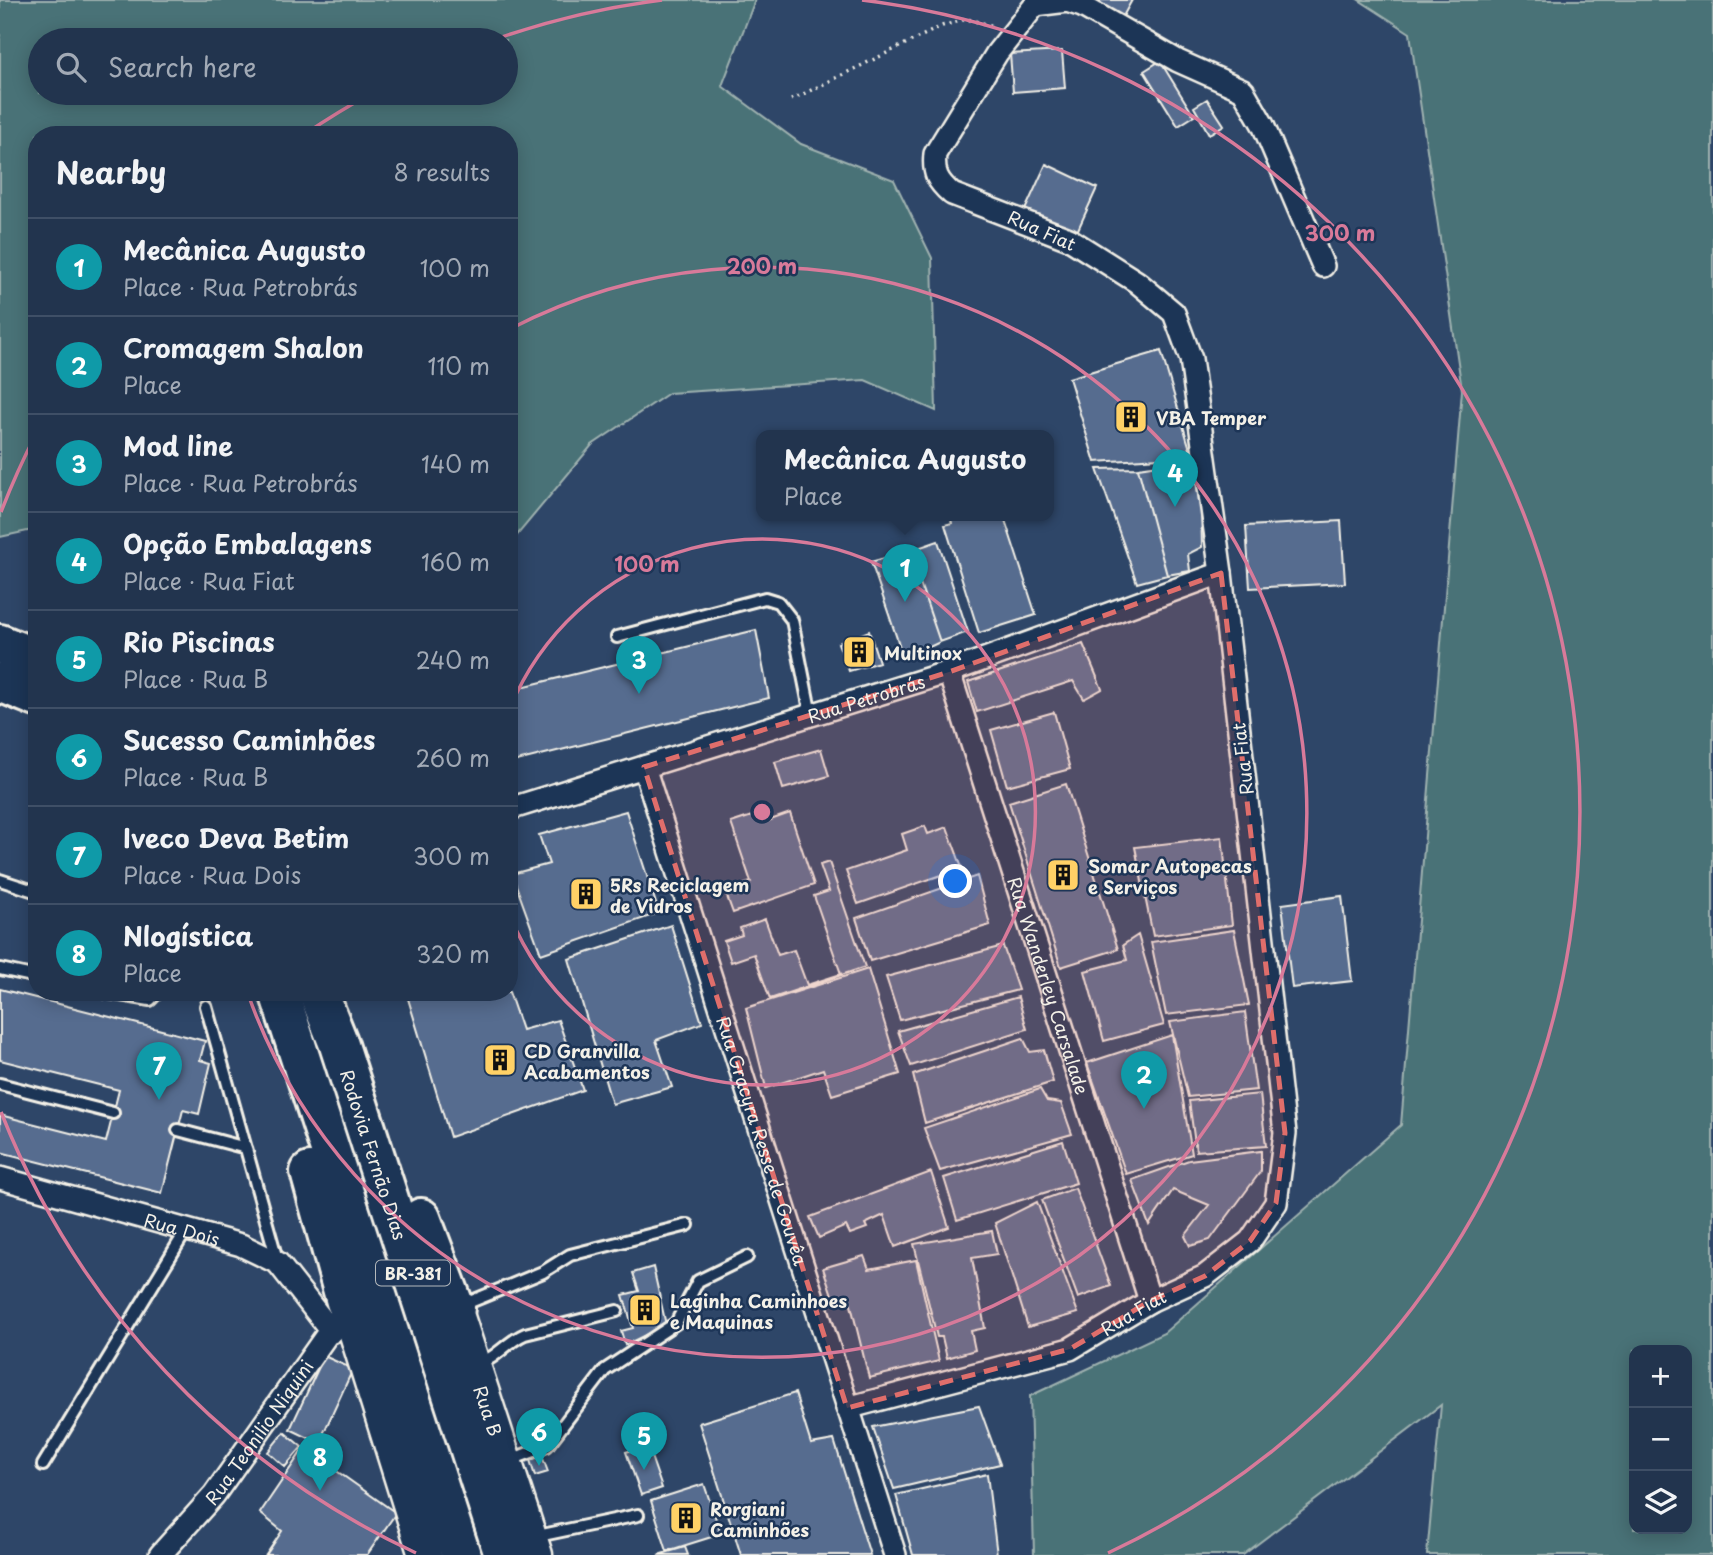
<!DOCTYPE html>
<meta charset="utf-8">
<style>
body{margin:0;font-family:"Playpen Sans",sans-serif;background:#2e3f58;color:#f1f3f6}
.controls{position:absolute;right:21px;bottom:21px;display:grid;overflow:hidden;border-radius:14px;box-shadow:0 4px 18px #0003}
.controls button{width:63px;height:63px;display:grid;place-items:center;padding:0;border:0;border-bottom:2px solid #3f4f66;background:#22344e;color:#f1f3f6;font:35px sans-serif}
.you{position:absolute;left:956px;top:882px;width:24px;height:24px;margin:-18px;border:5px solid #fff;border-radius:50%;background:#1a73e8;box-shadow:0 0 0 10px #1a73e833}
.badge{display:grid;place-items:center;width:46px;height:46px;border-radius:50%;background:#d6ab8b;color:#fff;font-size:23px;font-weight:700}
.pin{position:absolute;translate:-50% -58px;filter:drop-shadow(0 2px 4px #0008)}
.pin::after{content:'';position:absolute;top:37px;width:24px;height:21px;background:inherit;clip-path:polygon(0 0,100% 0,50% 100%)}
.popup{position:absolute;left:756px;top:430px;width:298px;height:91px;box-sizing:border-box;display:grid;place-content:center;border-radius:14px;background:#22344e;filter:drop-shadow(0 2px 5px #0005);font-size:23px;white-space:nowrap;color:#a2aab6}
.popup b{font-size:26px;color:#f1f3f6}
.popup::after{content:'';position:absolute;left:50%;top:100%;margin-left:-14px;border:14px solid transparent;border-top-color:#22344e}
.list{margin:0;padding:0;list-style:none}
h2{display:flex;justify-content:space-between;align-items:center;height:91px;margin:0;padding:0 28px;font-size:30px}
h2 small{font-size:23px;font-weight:400;color:#a2aab6}
.list li{display:grid;grid-template-columns:46px 1fr auto;gap:21px;align-items:center;box-sizing:border-box;height:98px;padding:0 28px;border-top:2px solid #3f4f66}
.list b{display:block;font-size:26px;white-space:nowrap}
.list p{margin:0;font-size:23px;white-space:nowrap;color:#a2aab6}
.list em{font-size:23px;font-style:normal;color:#a2aab6}
.icon{flex:none;width:38px;height:38px;fill:none;stroke:currentColor;stroke-width:2;stroke-linecap:round;stroke-linejoin:round}
.map{position:relative;flex:none;width:1713px;height:1555px;overflow:hidden}
.search{position:absolute;background:#22344e;box-shadow:0 4px 18px #0003;left:28px;top:28px;width:490px;height:77px;display:flex;align-items:center;gap:18px;box-sizing:border-box;padding:0 24px;border-radius:38px;color:#a2aab6;font-size:26px}
.panel{position:absolute;background:#22344e;box-shadow:0 4px 18px #0003;left:28px;top:126px;width:490px;height:875px;border-radius:28px}
.map>svg:first-child{display:block}
</style>
<div class="map">
<svg width="1713" height="1555" viewBox="0 0 1713 1555">
<rect width="100%" height="100%" fill="#2e4668"/>
<filter id="ink" filterUnits="userSpaceOnUse"><feTurbulence type="fractalNoise" baseFrequency=".0143" numOctaves="2"/><feDisplacementMap in="SourceGraphic" scale="14" xChannelSelector="R" yChannelSelector="G"/><feConvolveMatrix kernelMatrix="1 2 1 2 8 2 1 2 1" color-interpolation-filters="sRGB"/></filter>
<g filter="url(#ink)">
<path fill="#4a7277" stroke="#9fb2b0" stroke-width="2" fill-rule="evenodd" d="M0,0H755L722,86L801,144L894,180L932,258L936,411L865,380L669,393L592,445L509,545V135H37V529L0,537ZM40,40H506V93H40Z
M1359,0H1713V1555H1427L1441,1405L1243,1555H1034L1030,1396L1164,1333L1401,1125L1462,390L1410,33ZM1634,1350H1687V1529H1634Z"/>
<path fill="#576c8f" stroke="#f4f1e8" stroke-width="2" d="M1086,0H1132L1121,20Z
M1062,51L1065,88L1013,92L1010,54Z
M1160,61L1194,116L1178,126L1144,71Z
M1207,99L1224,125L1209,134L1194,107Z
M1046,164L1097,188L1076,234L1025,210Z
M1161,351L1192,456L1095,462L1069,378Z
M1200,459L1202,547L1188,554L1190,571L1167,575L1138,468Z
M1138,468L1167,575L1137,583L1097,469Z
M950,516H1017L1005,520L1036,615L979,633L945,525L952,523Z
M1341,521L1345,583L1250,588L1246,526Z
M938,541L968,632L940,642L909,551Z
M909,551L940,642L904,659L871,562Z
M756,630L769,698L509,763V690Z
M869,631L879,662L849,671L838,643Z
M1083,644L1102,689L1084,699L1073,681L977,712L968,682Z
M1054,712L1070,769L1007,786L991,730Z
M821,749L829,776L783,789L775,762Z
M1066,784L1118,949L1061,967L1009,802Z
M626,811L659,913L541,954L512,874L549,864L539,835Z
M761,813L765,822L790,813L814,885L733,913L725,891L751,882L731,823Z
M925,826L928,834L947,827L962,868L858,904L846,871L907,850L902,834Z
M1222,837L1232,925L1153,936L1135,847Z
M829,862L865,967L770,999L754,954L731,962L724,941L742,935L740,928L765,919L778,955L794,950L807,985L841,974L814,896L829,891L820,865Z
M977,876L990,925L870,961L856,918Z
M1342,896L1352,981L1292,988L1282,904Z
M671,925L702,1023L656,1040L672,1087L612,1104L569,959Z
M1234,930L1249,1005L1166,1015L1151,942Z
M1138,935L1164,1025L1104,1041L1085,971L1127,960L1123,945Z
M1003,946L1018,990L900,1020L886,977Z
M868,969L900,1074L832,1095L823,1069L766,1088L746,1008Z
M0,989L205,1041L200,1060L211,1063L199,1114L183,1110L162,1193L0,1152V1115L106,1142L119,1090L0,1060Z
M406,992H509L522,1030L558,1020L583,1090L450,1137Z
M1018,997L1027,1029L911,1066L898,1031Z
M1245,1012L1256,1090L1188,1097L1170,1022Z
M1172,1035L1192,1154L1126,1174L1087,1063Z
M1023,1038L1030,1052L1044,1050L1053,1082L925,1123L913,1075Z
M1040,1089L1047,1101L1061,1103L1072,1134L940,1171L924,1128Z
M1260,1094L1266,1146L1196,1151L1189,1101Z
M1063,1141L1076,1183L957,1220L944,1178Z
M1261,1151V1171L1210,1240L1190,1246L1185,1236L1209,1205L1173,1190L1149,1225L1132,1180L1189,1160Z
M931,1172L949,1227L895,1247L884,1215L865,1224L867,1228L850,1234L846,1226L819,1238L810,1217Z
M1075,1188L1111,1286L1078,1298L1042,1200Z
M1037,1202L1078,1313L1028,1327L995,1223Z
M992,1231L997,1254L972,1258L985,1328L971,1331L975,1350L947,1358L942,1337H937L914,1244Z
M864,1256L869,1269L916,1260L939,1361L869,1378L849,1297L834,1301L823,1268Z
M653,1267L666,1325L625,1345L621,1331L633,1328L623,1295L639,1291L633,1273Z
M324,1356L353,1369L319,1443L290,1429Z
M795,1393L811,1444L834,1440L870,1555H741L699,1423Z
M979,1406L1000,1464L894,1489L873,1427Z
M284,1432L302,1447L285,1467L268,1452Z
M647,1445L662,1488L641,1495L626,1452Z
M304,1448L396,1513L367,1555H266L282,1531L260,1513Z
M542,1456L548,1472L535,1476L530,1460Z
M987,1474L997,1555H913L896,1495Z
M704,1484L721,1534L667,1551L651,1501Z
M685,1547L688,1555H658Z"/>
<g fill="none" stroke-linecap="round" stroke-linejoin="round">
<defs>
<path id="lane" d="M617,637L765,598L778,602L792,620L811,715
M0,880L37,892
M0,969L37,977
M103,992L150,1000L158,992
M206,1006L278,1263
M0,1084L113,1113
M178,1130L246,1148
M460,1306L543,1272L570,1255L688,1225
M476,1365C496,1359 506,1342 525,1334L617,1311
M508,1461L547,1446L605,1370L676,1323L698,1281L747,1257
M43,1465L187,1229
M533,1537L638,1515"/>
<g id="street">
<path id="s1" d="M949,672L1150,1301"/>
<path id="s2" d="M644,767L895,1555"/>
<path id="s3" d="M509,809L949,672L1221,573"/>
<path id="s4" d="M0,1178L241,1245L278,1263L332,1332"/>
<path id="s5" d="M847,1408L1070,1349L1150,1301L1205,1276L1250,1241L1276,1203L1285,1133L1221,573L1191,359L1174,313L1137,282L1069,239L952,194C937,181 933,173 935,154L997,53L1035,5L1067,1L1082,6L1178,61L1243,90L1263,125L1323,266"/>
<path id="s6" d="M160,1555L214,1495L338,1319"/>
</g>
<g id="secondary">
<path d="M346,1302L425,1555"/>
<path id="s7" d="M455,1308L536,1555"/>
</g>
<g id="highway">
<path d="M0,644L37,659"/>
<path d="M0,682L37,697"/>
<path d="M279,992L461,1555"/>
<path id="s8" d="M318,992L338,1042L504,1555"/>
<path d="M310,1172L346,1302"/>
<path d="M421,1218L455,1308"/>
</g>
</defs>
<use href="#lane" stroke="#f4f1e8" stroke-width="16"/>
<use href="#street" stroke="#f4f1e8" stroke-width="26"/>
<use href="#secondary" stroke="#f4f1e8" stroke-width="37"/>
<use href="#highway" stroke="#f4f1e8" stroke-width="44"/>
<path stroke="#f4f1e8" stroke-width="3.5" stroke-dasharray="2 5" stroke-linecap="butt" d="M791,100L942,26L967,19L994,26"/>
<use href="#lane" stroke="#1d3557" stroke-width="10"/>
<use href="#street" stroke="#1d3557" stroke-width="21"/>
<use href="#secondary" stroke="#1d3557" stroke-width="32"/>
<use href="#highway" stroke="#1d3557" stroke-width="38"/>
</g>
</g>
<path fill="#e06e6b" fill-opacity="0.2" stroke="#e06e6b" stroke-width="5" stroke-dasharray="14 9" stroke-linejoin="round" d="M1221,573L1285,1133L1276,1203L1250,1241L1205,1276L1150,1301L1070,1349L847,1408L644,767L949,672Z"/>
<g fill="none" stroke="#d87a9a" stroke-width="3.5">
<path d="M510 708A273 273 0 1 1 510 916"/>
<path d="M510 329A545 545 0 1 1 248 994"/>
<path d="M416 1553A818 818 0 0 1 1 1112M1 512A818 818 0 0 1 36 434M305 134A818 818 0 0 1 372 93M496 39A818 818 0 0 1 662 0M862 0A818 818 0 0 1 1108 1553"/>
</g>
<defs>
<symbol id="building-square" viewBox="-11 -11 22 22"><rect x="-9" y="-9" width="18" height="18" rx="4" fill="#ffd166" stroke="#1d3557"/><path d="M-4-6H4V6H1V3H-1V6H-4ZM-2.5-4.3h1.7v1.8h-1.7ZM.8-4.3h1.7v1.8H.8ZM-2.5-1h1.7V.8h-1.7ZM.8-1h1.7V.8H.8Z" fill="#111"/></symbol>
</defs>
<g fill-rule="evenodd">
<use href="#building-square" x="1112" y="398" width="38" height="38"/>
<use href="#building-square" x="840" y="633" width="38" height="38"/>
<use href="#building-square" x="1044" y="856" width="38" height="38"/>
<use href="#building-square" x="567" y="875" width="38" height="38"/>
<use href="#building-square" x="481" y="1041" width="38" height="38"/>
<use href="#building-square" x="626" y="1291" width="38" height="38"/>
<use href="#building-square" x="667" y="1499" width="38" height="38"/>
</g>
<g text-anchor="middle" dominant-baseline="central" stroke-width="5" stroke-linejoin="round" paint-order="stroke">
<rect fill="#1d3557" stroke="#b4b9bc" stroke-width="2" x="376" y="1260.5" width="74" height="25" rx="5"/>
<g font-size="16" font-weight="bold" fill="#f4f1e8">
<text x="413" y="1273">BR-381</text>
</g>
<g font-size="18" fill="#f4f1e8" stroke="#1d3557">
<text transform="translate(1042 230) rotate(24)">Rua Fiat</text>
<text stroke="none"><textPath href="#s3" startOffset="374">Rua Petrobrás</textPath></text>
<text transform="translate(1242 759) rotate(-97)">Rua Fiat</text>
<text stroke="none"><textPath href="#s1" startOffset="329">Rua Wanderley Carsalade</textPath></text>
<text stroke="none"><textPath href="#s2" startOffset="392">Rua Gracyra Resse de Gouvêa</textPath></text>
<text stroke="none"><textPath href="#s8" startOffset="172">Rodovia Fernão Dias</textPath></text>
<text stroke="none"><textPath href="#s4" startOffset="189">Rua Dois</textPath></text>
<text stroke="none"><textPath href="#s5" startOffset="304">Rua Fiat</textPath></text>
<text stroke="none"><textPath href="#s7" startOffset="108">Rua B</textPath></text>
<text stroke="none"><textPath href="#s6" startOffset="158">Rua Teonilio Niquini</textPath></text>
</g>
<g font-size="18" font-weight="bold" fill="#f4f1e8" stroke="#1d3557" text-anchor="start">
<text x="1156" y="417">VBA Temper</text>
<text x="884" y="652">Multinox</text>
<text x="1088" y="865">Somar Autopecas<tspan x="1088" dy="21">e Serviços</tspan></text>
<text x="610" y="884">5Rs Reciclagem<tspan x="610" dy="21">de Vidros</tspan></text>
<text x="524" y="1050">CD Granvilla<tspan x="524" dy="21">Acabamentos</tspan></text>
<text x="670" y="1300">Laginha Caminhoes<tspan x="670" dy="21">e Maquinas</tspan></text>
<text x="710" y="1508">Rorgiani<tspan x="710" dy="21">Caminhões</tspan></text>
</g>
</g>
<circle cx="762" cy="812" r="10" fill="#d87a9a" stroke="#1d3557" stroke-width="3.5"/>
<g font-size="21" text-anchor="middle" font-weight="bold" fill="#d87a9a" stroke="#1d3557" stroke-width="5" stroke-linejoin="round" paint-order="stroke">
<text x="1340" y="241">300 m</text>
<text x="762" y="274">200 m</text>
<text x="647" y="572">100 m</text>
</g>
</svg>
<div class="controls">
<button>+</button>
<button>−</button>
<button><svg class="icon" aria-label="layers" viewBox="0 0 24 24"><path d="M12 4l9 5-9 5-9-5zM3 14l9 5 9-5"/></svg></button>
</div>
<div class="you"></div>
<div class="pin badge" style="left:905px;top:602px;background:#0f9aa8">1</div>
<div class="popup"><b>Mecânica Augusto</b>Place</div>
<div class="pin badge" style="left:1144px;top:1109px;background:#0f9aa8">2</div>
<div class="pin badge" style="left:639px;top:694px;background:#0f9aa8">3</div>
<div class="pin badge" style="left:1175px;top:507px;background:#0f9aa8">4</div>
<div class="pin badge" style="left:644px;top:1470px;background:#0f9aa8">5</div>
<div class="pin badge" style="left:539px;top:1466px;background:#0f9aa8">6</div>
<div class="pin badge" style="left:159px;top:1100px;background:#0f9aa8">7</div>
<div class="pin badge" style="left:320px;top:1491px;background:#0f9aa8">8</div>
<div class="search"><svg class="icon" aria-label="search" viewBox="0 0 24 24"><circle cx="10" cy="10" r="6"/><path d="M15 15l6 6"/></svg>Search here</div>
<section class="panel">
<h2>Nearby<small>8 results</small></h2>
<ul class="list">
<li><span class="badge" style="background:#0f9aa8">1</span><div><b>Mecânica Augusto</b><p>Place · Rua Petrobrás</p></div><em>100 m</em></li>
<li><span class="badge" style="background:#0f9aa8">2</span><div><b>Cromagem Shalon</b><p>Place</p></div><em>110 m</em></li>
<li><span class="badge" style="background:#0f9aa8">3</span><div><b>Mod line</b><p>Place · Rua Petrobrás</p></div><em>140 m</em></li>
<li><span class="badge" style="background:#0f9aa8">4</span><div><b>Opção Embalagens</b><p>Place · Rua Fiat</p></div><em>160 m</em></li>
<li><span class="badge" style="background:#0f9aa8">5</span><div><b>Rio Piscinas</b><p>Place · Rua B</p></div><em>240 m</em></li>
<li><span class="badge" style="background:#0f9aa8">6</span><div><b>Sucesso Caminhões</b><p>Place · Rua B</p></div><em>260 m</em></li>
<li><span class="badge" style="background:#0f9aa8">7</span><div><b>Iveco Deva Betim</b><p>Place · Rua Dois</p></div><em>300 m</em></li>
<li><span class="badge" style="background:#0f9aa8">8</span><div><b>Nlogística</b><p>Place</p></div><em>320 m</em></li>
</ul>
</section>
</div>
